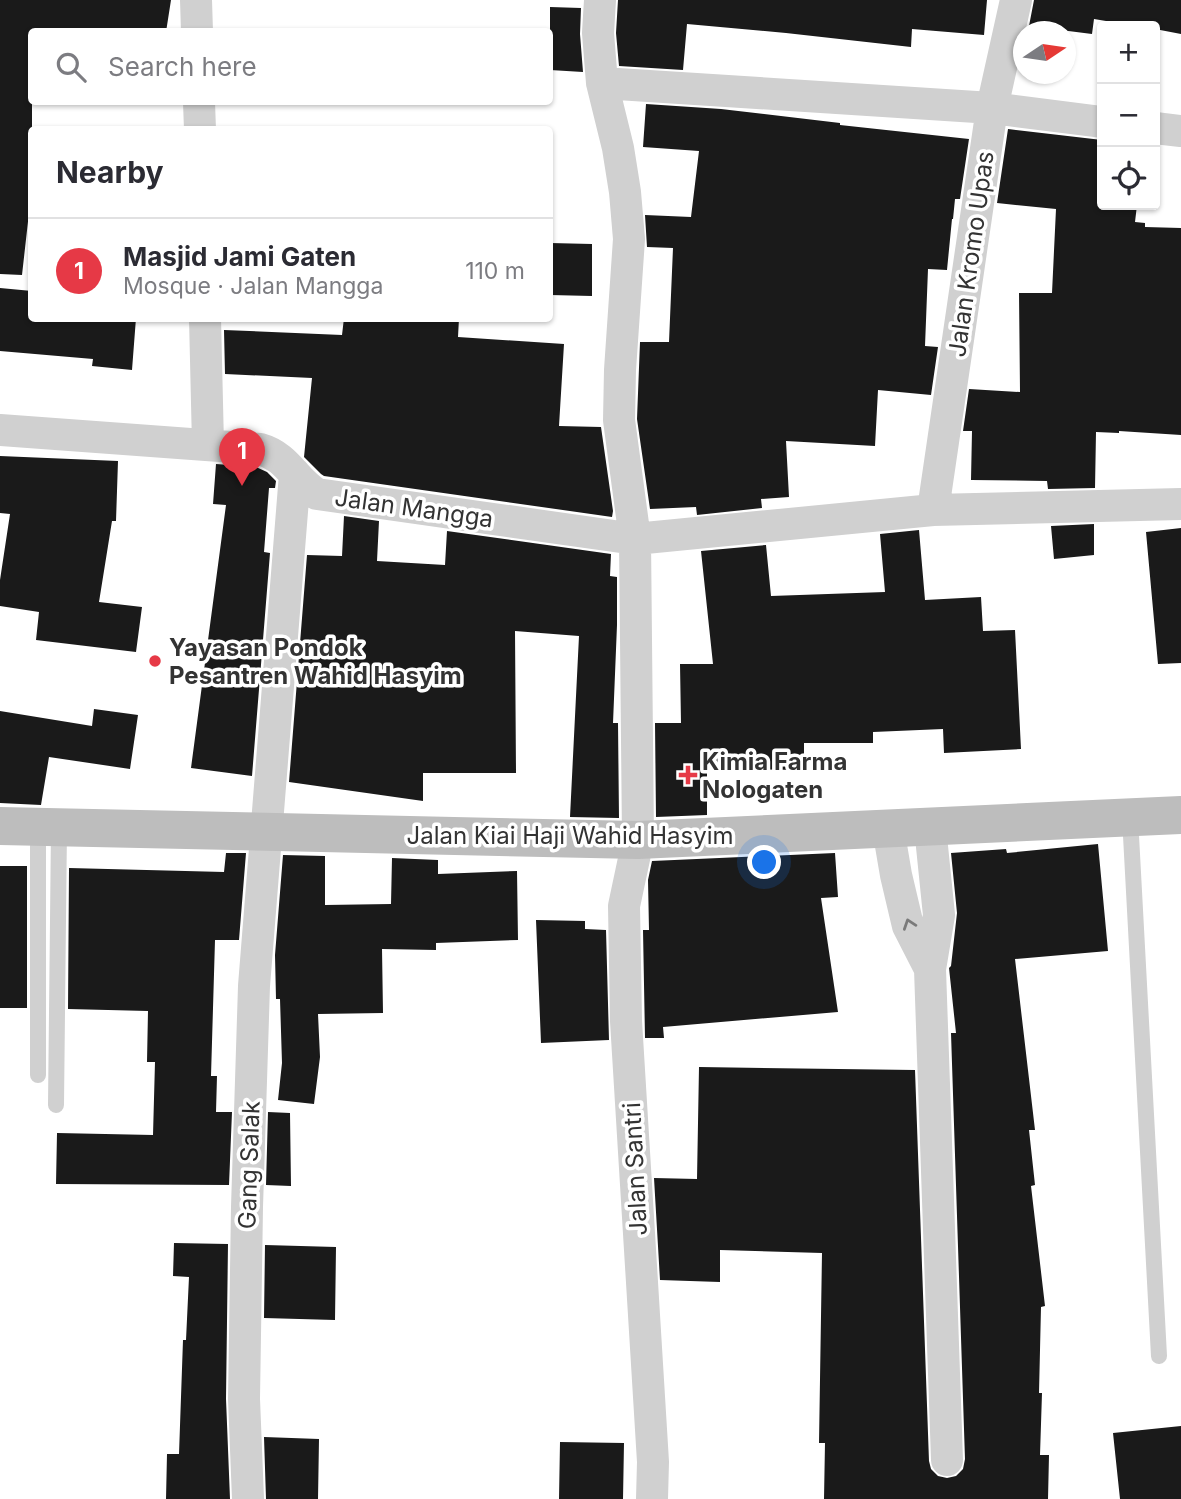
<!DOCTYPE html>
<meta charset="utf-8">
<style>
body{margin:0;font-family:Inter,sans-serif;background:#f7f7f7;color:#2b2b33}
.controls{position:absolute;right:21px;top:21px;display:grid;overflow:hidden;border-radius:7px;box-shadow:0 2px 5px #0004}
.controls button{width:63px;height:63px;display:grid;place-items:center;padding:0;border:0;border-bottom:2px solid #e1e1e2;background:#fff;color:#2b2b33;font:35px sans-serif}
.compass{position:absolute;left:1013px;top:21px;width:63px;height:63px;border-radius:50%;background:#fff;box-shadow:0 2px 5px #0004;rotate:77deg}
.you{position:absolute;left:765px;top:863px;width:24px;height:24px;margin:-18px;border:5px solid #fff;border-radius:50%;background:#1a73e8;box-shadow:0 0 0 10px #1a73e833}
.badge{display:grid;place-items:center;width:46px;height:46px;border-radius:50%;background:#e63946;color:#fff;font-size:23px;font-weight:700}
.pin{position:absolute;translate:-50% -58px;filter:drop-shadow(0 2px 4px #0008)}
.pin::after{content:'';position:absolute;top:37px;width:24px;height:21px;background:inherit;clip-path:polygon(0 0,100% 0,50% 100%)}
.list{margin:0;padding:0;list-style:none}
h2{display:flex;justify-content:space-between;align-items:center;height:91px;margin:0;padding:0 28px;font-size:30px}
h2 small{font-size:23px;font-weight:400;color:#7c7c81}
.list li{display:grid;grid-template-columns:46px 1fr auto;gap:21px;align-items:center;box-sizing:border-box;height:105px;padding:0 28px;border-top:2px solid #e1e1e2}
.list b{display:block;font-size:26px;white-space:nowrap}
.list p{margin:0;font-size:23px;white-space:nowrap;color:#7c7c81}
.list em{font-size:23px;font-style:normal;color:#7c7c81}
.icon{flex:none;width:38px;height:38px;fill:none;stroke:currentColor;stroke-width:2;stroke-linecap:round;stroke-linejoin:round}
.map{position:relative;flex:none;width:1181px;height:1499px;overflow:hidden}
.search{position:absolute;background:#fff;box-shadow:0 2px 5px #0004;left:28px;top:28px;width:525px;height:77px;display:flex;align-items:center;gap:18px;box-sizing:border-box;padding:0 24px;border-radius:7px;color:#7c7c81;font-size:26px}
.panel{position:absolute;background:#fff;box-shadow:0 2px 5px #0004;left:28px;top:126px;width:525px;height:196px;border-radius:7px}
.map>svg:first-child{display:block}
</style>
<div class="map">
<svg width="1181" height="1499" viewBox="0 0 1181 1499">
<rect width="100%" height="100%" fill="#fff"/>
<path fill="#1a1a1a" d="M0,0H171L166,32H32V186L22,275L0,274Z
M618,0H987L984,35L912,29L911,47L786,33L687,24L683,70L619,66L616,33Z
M1034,0H1181V34L1155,29V26H1136L1094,19L1092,34L1029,26Z
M550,7L581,8L580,34L583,72L550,70Z
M646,104L721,109L840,123V125L969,139L960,199H955L953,219H952L947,270L928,269L925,346L938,347L931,395L878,390L875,446L786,441L789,497L761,499L762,508L697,515L696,507L650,509L637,419L640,342H669L673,248L647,247L645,215L691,217L699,151L643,147Z
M1008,129L1102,140V205H1137L1135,222L1145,223V227L1181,228V435L1119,431V433L1096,432L1095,488L1048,489L1047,481L971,480L972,431H963L969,389L1020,392L1019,293H1052L1056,209L997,203Z
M550,243L592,244V296L550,295Z
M0,288L32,291V318H136L132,370L92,366L93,359L0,351Z
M344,318H459L458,337L564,344L559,426L601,427L613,511L612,517L324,476L321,474L304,457L312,378L225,374L224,330L342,335Z
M0,456L118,461L116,521H112L99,602L142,607L136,652L36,640L39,612L0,606V580L10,514L0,513Z
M216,464L256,467L267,472L276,481L275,488H269L264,552L270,553L252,776L191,768L226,505L213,504Z
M344,516L379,521L377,561L445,565L447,531L611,554L610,576L617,577V625L613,723H618L619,818L570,817L579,636L515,631L516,773H423V801L289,782L307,555L342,556Z
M1094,524V555L1054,559L1051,526Z
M1181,528V663L1158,664L1146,532Z
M919,530L925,600L981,597L983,631L1015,630L1021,749L944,753L943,729L873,732V743H804V770L707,769V815L656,817L655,723H681L680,664H713L701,551L766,545L771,596L885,592L880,534Z
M94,709L138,715L130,769L49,757L41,805L0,803V711L92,726Z
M1098,844L1108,951L1015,959L1035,1130H1029L1035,1185L1031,1186L1045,1306L1041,1307L1039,1393H1042L1040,1455H1049L1048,1499H824L825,1443H819L822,1253L720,1250V1282L660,1280L654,1178L697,1179L699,1067L915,1070L929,1461L931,1469L938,1476L947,1478L956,1476L963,1469L965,1459L951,1033H956L949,968L951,966L957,913L951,853L1006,849L1007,853Z
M226,853H246L239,940H215L211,1076H217L216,1112H232L229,1185L56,1184L57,1133L153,1135L155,1062H147L148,1011L68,1009L69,868L224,872Z
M835,853L838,897L821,898L838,1012L663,1027L664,1038H645L643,930H649L648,880L652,861Z
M283,855L325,856V905L391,904L392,858L438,860V874L517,871L518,940L436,943V950L382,949L383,1013L318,1014L320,1057L314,1104L278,1100L282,1063L280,999H276L275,955Z
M0,866H27V1008H0Z
M536,920L585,921V929L606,930L609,1040L541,1043Z
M268,1112L290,1113L291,1186L266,1185Z
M174,1243L228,1244L226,1399L230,1499H166L167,1454H179L183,1340H186L189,1277L173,1276Z
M265,1245L336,1247L335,1320L264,1318Z
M1181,1426V1499H1120L1113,1433Z
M264,1437L319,1439L318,1499H266Z
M560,1442L624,1443L623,1499H559Z"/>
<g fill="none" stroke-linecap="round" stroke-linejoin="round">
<path stroke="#d0d0d0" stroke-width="16" d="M1130,817L1159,1356
M38,1075V827
M56,1105L59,828"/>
<path stroke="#d0d0d0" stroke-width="32" d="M196,0L197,32
M600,0L598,33L602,83L618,148L625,192L629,239L620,370L619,420L635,539L638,840L624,906L626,1021L653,1462L652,1499
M602,83L992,108L1102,122
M199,102L200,130
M1155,128L1181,131
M205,318L208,445
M0,430L260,449C288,457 294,480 317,494L635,539L933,510L1181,504
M933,510L992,108L1016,0
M930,827L939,915L930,969L947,1460
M888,828L896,875L908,926L930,969
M248,1499L244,1399L247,1207L254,986L295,474"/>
<path stroke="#bdbdbd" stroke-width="38" d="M0,826L638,840L1181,815"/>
</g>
<defs><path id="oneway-chevron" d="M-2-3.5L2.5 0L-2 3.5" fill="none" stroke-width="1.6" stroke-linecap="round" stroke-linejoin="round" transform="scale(1.75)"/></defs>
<use stroke="#7a7a7a" href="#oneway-chevron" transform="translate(909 924) rotate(-109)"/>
<g fill="#e63946" stroke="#fff" stroke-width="2.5">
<circle cx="155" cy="661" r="7"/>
<path d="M684.5 764.5h7v7h7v7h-7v7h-7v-7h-7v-7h7z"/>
</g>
<g text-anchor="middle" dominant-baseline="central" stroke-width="7" stroke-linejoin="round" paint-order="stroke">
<g font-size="24" fill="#333" stroke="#fff">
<text transform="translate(971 254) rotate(-82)">Jalan Kromo Upas</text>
<text transform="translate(414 508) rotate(8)">Jalan Mangga</text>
<text x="570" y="835">Jalan Kiai Haji Wahid Hasyim</text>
<text transform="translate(249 1165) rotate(-88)">Gang Salak</text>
<text transform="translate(635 1169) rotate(-93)">Jalan Santri</text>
</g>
<g font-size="24" font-weight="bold" fill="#333" stroke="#fff" text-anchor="start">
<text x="169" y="647">Yayasan Pondok<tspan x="169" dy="28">Pesantren Wahid Hasyim</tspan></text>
<text x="702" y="761">Kimia Farma<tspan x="702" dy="28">Nologaten</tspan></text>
</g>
</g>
</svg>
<div class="controls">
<button>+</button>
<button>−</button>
<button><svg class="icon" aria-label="locate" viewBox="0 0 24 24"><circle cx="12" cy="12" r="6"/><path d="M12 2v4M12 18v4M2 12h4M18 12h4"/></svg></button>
</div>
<svg class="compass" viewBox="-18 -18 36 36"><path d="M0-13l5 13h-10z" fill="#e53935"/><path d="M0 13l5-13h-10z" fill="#7c7c81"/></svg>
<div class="you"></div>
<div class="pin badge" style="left:242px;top:486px">1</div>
<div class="search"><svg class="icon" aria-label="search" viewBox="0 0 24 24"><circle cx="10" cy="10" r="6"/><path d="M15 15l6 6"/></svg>Search here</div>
<section class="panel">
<h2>Nearby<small></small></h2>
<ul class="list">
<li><span class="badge">1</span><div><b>Masjid Jami Gaten</b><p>Mosque · Jalan Mangga</p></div><em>110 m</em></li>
</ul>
</section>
</div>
